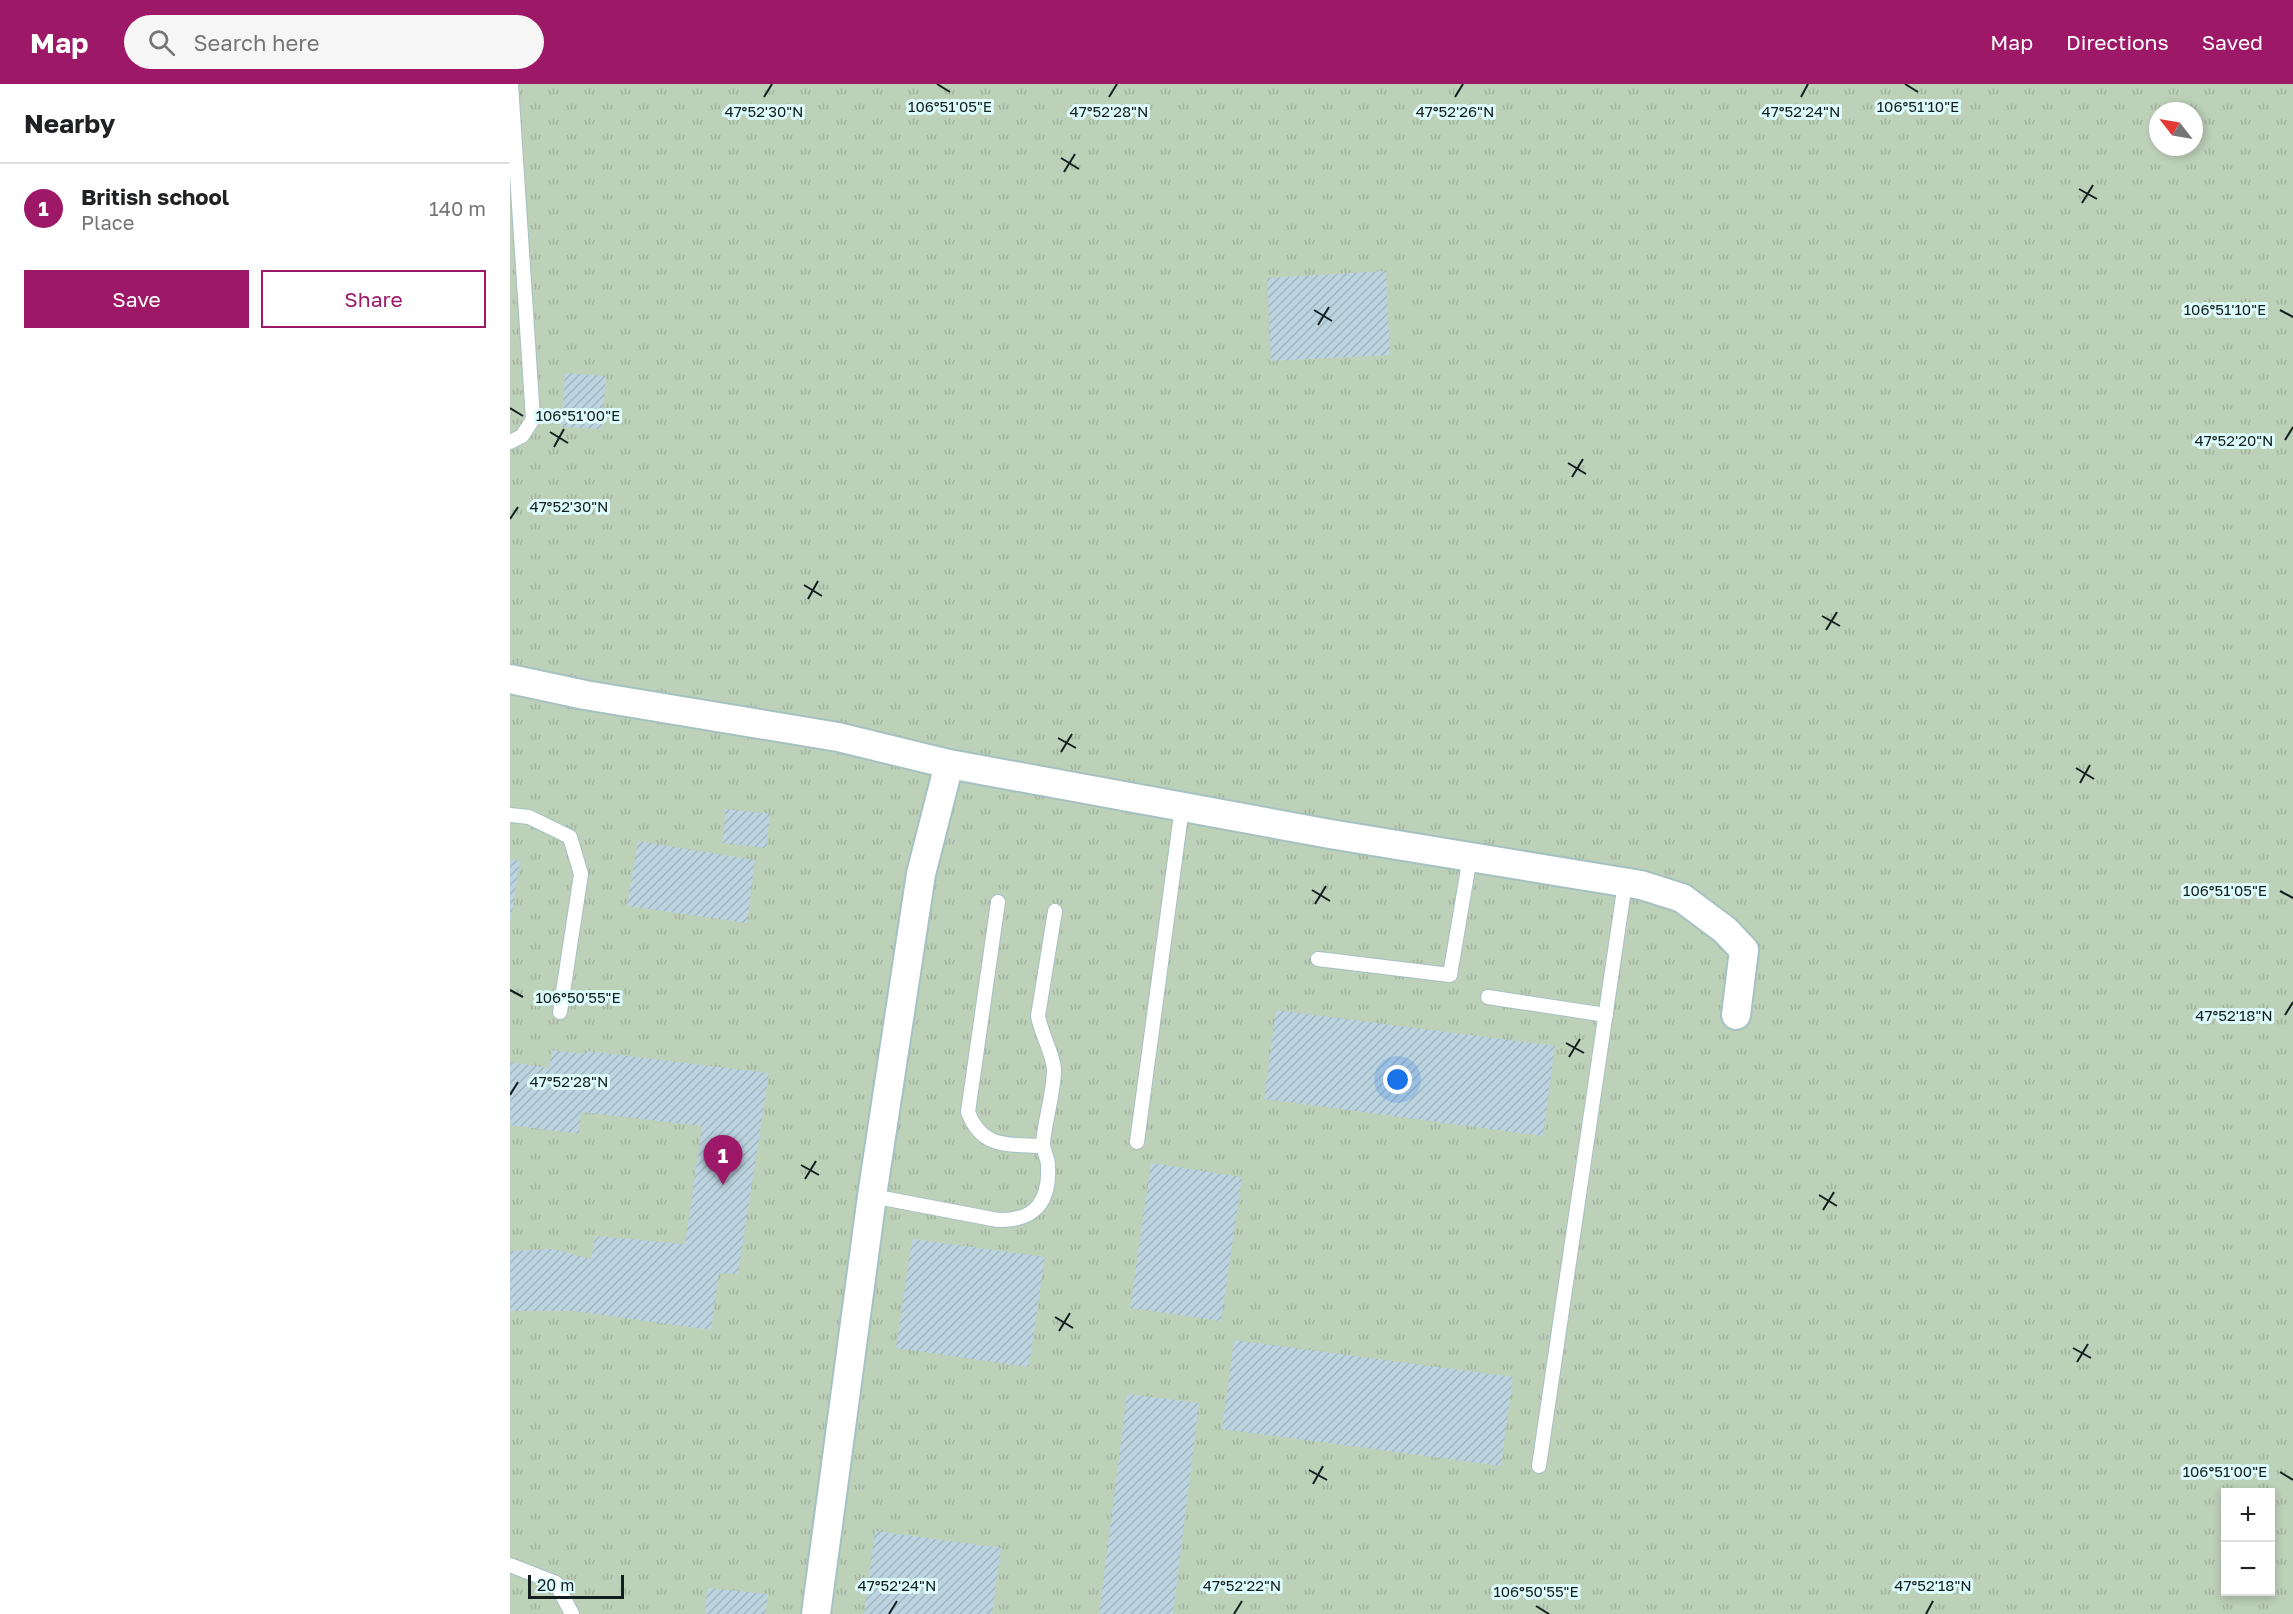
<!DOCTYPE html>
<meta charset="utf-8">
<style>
body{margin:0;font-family:"Golos Text",sans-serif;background:#f6f6f6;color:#202124}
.controls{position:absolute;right:18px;bottom:18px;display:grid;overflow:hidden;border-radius:0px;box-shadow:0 3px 9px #0003}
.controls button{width:54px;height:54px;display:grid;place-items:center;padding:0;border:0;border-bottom:2px solid #e0e0e0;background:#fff;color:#202124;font:30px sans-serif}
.compass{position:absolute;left:1639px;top:18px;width:54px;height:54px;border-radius:50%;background:#fff;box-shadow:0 3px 9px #0003;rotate:301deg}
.scale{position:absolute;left:18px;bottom:15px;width:96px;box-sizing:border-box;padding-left:6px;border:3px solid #131e1f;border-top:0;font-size:16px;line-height:21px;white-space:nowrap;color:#131e1f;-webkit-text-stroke:4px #defbfc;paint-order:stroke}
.you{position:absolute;left:888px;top:996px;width:21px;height:21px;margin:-15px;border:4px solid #fff;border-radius:50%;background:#1a73e8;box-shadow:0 0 0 9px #1a73e833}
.badge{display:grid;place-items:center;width:39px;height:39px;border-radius:50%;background:#9e1868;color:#fff;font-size:20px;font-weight:700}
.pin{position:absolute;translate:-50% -50px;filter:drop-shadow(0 2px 3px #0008)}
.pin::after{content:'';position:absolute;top:32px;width:21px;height:18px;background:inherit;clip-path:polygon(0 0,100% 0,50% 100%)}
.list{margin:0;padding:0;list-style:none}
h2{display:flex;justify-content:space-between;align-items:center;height:78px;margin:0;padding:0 24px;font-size:26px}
h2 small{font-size:20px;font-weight:400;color:#757577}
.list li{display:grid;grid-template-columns:39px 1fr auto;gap:18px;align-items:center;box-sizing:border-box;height:90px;padding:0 24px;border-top:2px solid #e0e0e0}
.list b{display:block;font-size:22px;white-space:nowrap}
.list p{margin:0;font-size:20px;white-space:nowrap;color:#757577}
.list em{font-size:20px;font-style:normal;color:#757577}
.actions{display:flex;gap:12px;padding:18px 24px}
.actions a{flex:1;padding:14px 0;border:2px solid #9e1868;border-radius:0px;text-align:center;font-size:21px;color:#9e1868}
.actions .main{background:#9e1868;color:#fff}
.icon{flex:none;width:33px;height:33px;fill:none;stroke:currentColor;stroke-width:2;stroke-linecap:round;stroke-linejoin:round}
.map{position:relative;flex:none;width:1783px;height:1530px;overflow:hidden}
header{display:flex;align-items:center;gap:36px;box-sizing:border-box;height:84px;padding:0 30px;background:#9e1868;color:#fff}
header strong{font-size:28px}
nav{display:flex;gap:33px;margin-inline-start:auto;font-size:21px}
.search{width:420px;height:54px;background:#f6f6f6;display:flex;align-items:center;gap:15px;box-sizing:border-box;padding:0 21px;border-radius:33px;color:#757577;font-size:22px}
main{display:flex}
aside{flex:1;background:#fff}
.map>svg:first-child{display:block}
</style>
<header>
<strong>Map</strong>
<div class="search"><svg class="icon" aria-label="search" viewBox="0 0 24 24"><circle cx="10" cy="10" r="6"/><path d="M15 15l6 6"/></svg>Search here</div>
<nav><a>Map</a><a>Directions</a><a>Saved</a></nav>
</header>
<main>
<aside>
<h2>Nearby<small></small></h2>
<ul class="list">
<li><span class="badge">1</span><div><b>British school</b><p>Place</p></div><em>140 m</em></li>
</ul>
<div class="actions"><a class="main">Save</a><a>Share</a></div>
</aside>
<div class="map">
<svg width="1783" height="1530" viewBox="0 0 1783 1530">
<defs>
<pattern id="grass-tufts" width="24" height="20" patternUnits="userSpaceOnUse" patternTransform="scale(1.5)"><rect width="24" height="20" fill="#bdd0b8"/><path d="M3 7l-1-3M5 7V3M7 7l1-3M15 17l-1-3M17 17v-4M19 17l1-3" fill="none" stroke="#a2b29e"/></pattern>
<pattern id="building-hatch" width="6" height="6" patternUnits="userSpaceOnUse" patternTransform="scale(1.5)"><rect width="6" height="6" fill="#bcd4e0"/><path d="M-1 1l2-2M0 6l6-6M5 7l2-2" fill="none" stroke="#a1b6c0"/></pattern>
</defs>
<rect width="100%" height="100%" fill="#d0edef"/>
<path fill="url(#grass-tufts)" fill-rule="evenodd" d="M0,0H1783V1530H0ZM1648,27H1684V63H1648ZM1716,1408H1760V1508H1716Z"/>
<path fill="url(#building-hatch)" d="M876,187L880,271L761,277L757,194Z
M55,289L96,292L92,345L51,343Z
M216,725L260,730L256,764L212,759Z
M128,757L245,776L237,839L117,822Z
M0,775L10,777L1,835H0Z
M766,926L1045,962L1033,1052L754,1015Z
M42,966L76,970L77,967L259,989L228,1190L209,1189L201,1246L64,1227H0V1167L43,1165L81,1175L85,1152L175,1160L192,1042L71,1028L69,1050L0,1041V978L39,984Z
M641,1079L732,1093L711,1237L620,1224Z
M402,1155L535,1173L519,1283L386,1264Z
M724,1256L1003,1293L991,1382L712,1345Z
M617,1310L689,1319L663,1530H589Z
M365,1447L491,1464L482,1530H354Z
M197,1504L258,1510L255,1530H195Z"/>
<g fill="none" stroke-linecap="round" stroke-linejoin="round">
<defs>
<path id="service" d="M0,358L12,352L23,335L1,0
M0,731L19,733L60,753L71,790L50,928
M488,818L458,1028C472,1065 497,1060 533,1062
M808,875L940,891L960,773
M978,913L1096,931
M627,1058L672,723
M362,1112L488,1136C525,1137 540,1118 538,1081C538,1074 533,1067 533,1059C535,1035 544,1009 544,985C543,970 531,949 528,932L545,827
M1029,1382L1115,799
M0,1481L46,1499L62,1530"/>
<path id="minor" d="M0,595L75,611L328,653L439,680L411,790L362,1112L306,1530
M439,680L820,750L1131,801L1172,814L1215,846L1234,866L1226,931"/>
</defs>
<use href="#service" stroke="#a5c1c2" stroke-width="16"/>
<use href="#minor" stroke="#a5c1c2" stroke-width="32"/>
<use href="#service" stroke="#fff" stroke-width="14"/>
<use href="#minor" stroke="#fff" stroke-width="28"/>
</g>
<path fill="none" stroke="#131e1f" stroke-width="2" d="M427,0L440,8M1395,0L1408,8M254,13L262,0M599,13L607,0M945,13L953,0M1291,13L1298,0M551,74L569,85M554,88L565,70M1569,105L1587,115M1572,119L1583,101M804,226L822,237M1770,226L1783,233M808,241L819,223M0,324L13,332M40,348L58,359M1775,356L1783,343M44,363L54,345M1058,379L1076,390M1062,393L1073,375M0,435L8,423M294,501L312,512M298,515L308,497M1312,532L1330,542M1316,546L1327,528M548,654L566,664M551,668L562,650M1566,684L1584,695M1570,699L1580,681M802,806L820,817M1770,807L1783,814M805,820L816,802M0,906L13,913M1775,931L1783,918M1056,959L1074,969M1059,973L1070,955M0,1011L8,998M291,1081L309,1091M295,1095L306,1077M1309,1111L1327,1122M1313,1126L1324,1108M545,1233L563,1244M549,1247L560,1229M1563,1264L1581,1274M1567,1278L1578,1260M799,1386L817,1396M1770,1388L1783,1396M803,1400L813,1382M1026,1522L1039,1530M379,1530L387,1517M724,1530L732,1517M1416,1530L1423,1517"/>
<g font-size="15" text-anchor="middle" fill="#131e1f" stroke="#defbfc" stroke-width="6" stroke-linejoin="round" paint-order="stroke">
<text x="440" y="28">106°51'05"E</text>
<text x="1408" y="28">106°51'10"E</text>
<text x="254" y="33">47°52'30"N</text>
<text x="599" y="33">47°52'28"N</text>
<text x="945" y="33">47°52'26"N</text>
<text x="1291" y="33">47°52'24"N</text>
<text x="1715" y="231">106°51'10"E</text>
<text x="68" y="337">106°51'00"E</text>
<text x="1724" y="362">47°52'20"N</text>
<text x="59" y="428">47°52'30"N</text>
<text x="1715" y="812">106°51'05"E</text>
<text x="68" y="919">106°50'55"E</text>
<text x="1724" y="937">47°52'18"N</text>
<text x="59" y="1003">47°52'28"N</text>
<text x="1715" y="1393">106°51'00"E</text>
<text x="387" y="1507">47°52'24"N</text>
<text x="732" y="1507">47°52'22"N</text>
<text x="1423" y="1507">47°52'18"N</text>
<text x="1026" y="1513">106°50'55"E</text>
</g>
</svg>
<div class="controls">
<button>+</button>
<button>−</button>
</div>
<svg class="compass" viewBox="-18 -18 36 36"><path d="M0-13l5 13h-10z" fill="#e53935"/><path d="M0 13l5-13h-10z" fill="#757577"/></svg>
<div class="scale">20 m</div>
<div class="you"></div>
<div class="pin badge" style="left:213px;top:1101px">1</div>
</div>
</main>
